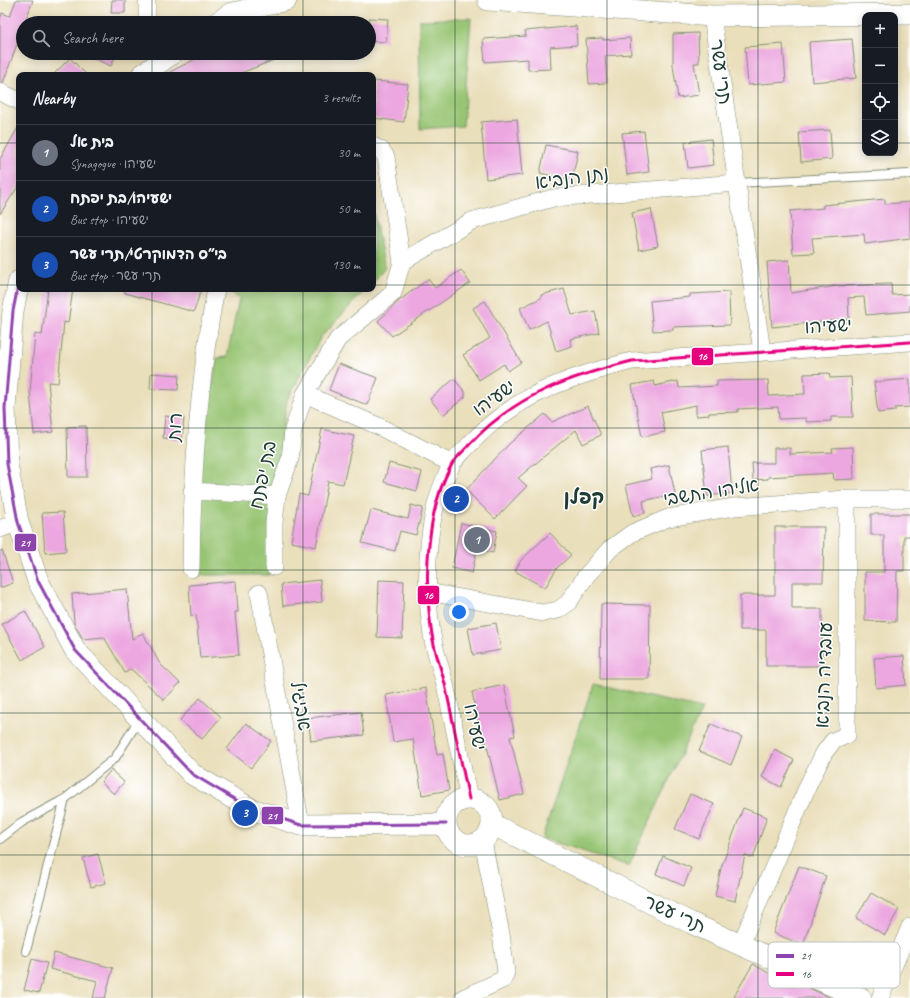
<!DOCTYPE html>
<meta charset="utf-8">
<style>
body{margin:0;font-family:Caveat,"Playpen Sans Hebrew",sans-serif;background:#20242c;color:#f1f3f6}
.controls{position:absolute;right:12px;top:12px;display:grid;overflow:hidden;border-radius:8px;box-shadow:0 2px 10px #0003}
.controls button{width:36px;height:36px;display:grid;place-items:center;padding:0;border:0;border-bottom:1px solid #363941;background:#171b24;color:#f1f3f6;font:20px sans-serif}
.you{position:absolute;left:459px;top:612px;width:14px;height:14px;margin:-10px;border:3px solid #fff;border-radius:50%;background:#1a73e8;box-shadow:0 0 0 6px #1a73e833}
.badge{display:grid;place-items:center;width:26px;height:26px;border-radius:50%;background:#c8321e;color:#fff;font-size:13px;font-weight:700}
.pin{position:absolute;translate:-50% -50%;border:2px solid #fff;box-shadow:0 1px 4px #0006}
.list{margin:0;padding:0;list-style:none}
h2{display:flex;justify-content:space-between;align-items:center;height:52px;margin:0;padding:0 16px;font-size:17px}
h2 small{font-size:13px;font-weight:400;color:#9ea1a6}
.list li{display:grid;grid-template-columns:26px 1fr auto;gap:12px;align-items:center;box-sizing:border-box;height:56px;padding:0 16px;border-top:1px solid #363941}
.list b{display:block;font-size:15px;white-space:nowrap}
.list p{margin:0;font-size:13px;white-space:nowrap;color:#9ea1a6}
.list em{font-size:13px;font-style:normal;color:#9ea1a6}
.icon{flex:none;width:22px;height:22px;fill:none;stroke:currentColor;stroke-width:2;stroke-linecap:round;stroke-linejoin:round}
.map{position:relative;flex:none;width:910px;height:998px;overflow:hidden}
.search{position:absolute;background:#171b24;box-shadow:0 2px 10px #0003;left:16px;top:16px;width:360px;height:44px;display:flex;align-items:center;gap:10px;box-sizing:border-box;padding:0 14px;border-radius:22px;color:#9ea1a6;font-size:15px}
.panel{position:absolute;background:#171b24;box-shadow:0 2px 10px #0003;left:16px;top:72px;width:360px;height:220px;border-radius:8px}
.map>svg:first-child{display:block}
</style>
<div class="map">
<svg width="910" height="998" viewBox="0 0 910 998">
<rect width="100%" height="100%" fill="#fff"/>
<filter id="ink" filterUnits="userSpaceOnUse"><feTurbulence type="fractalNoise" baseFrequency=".025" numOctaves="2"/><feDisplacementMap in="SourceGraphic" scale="8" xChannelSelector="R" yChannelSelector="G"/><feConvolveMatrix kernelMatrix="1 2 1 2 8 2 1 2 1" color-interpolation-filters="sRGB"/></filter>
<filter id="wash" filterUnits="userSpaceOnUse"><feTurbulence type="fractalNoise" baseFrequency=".012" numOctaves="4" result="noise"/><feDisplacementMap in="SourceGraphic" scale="16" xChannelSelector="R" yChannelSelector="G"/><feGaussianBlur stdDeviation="0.9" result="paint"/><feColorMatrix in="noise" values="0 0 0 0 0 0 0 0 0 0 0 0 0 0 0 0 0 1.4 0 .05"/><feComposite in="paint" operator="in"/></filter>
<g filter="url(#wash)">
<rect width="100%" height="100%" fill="#eadfbb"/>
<path fill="#98c573" stroke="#5c8154" d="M471,18L463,126L420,129L419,20Z
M373,211L385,268L373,282Z
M234,289H366L321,337L287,400L273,490L269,575H195L200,463L217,358L227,357L239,299L232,293Z
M593,684L702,709L629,866L542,838Z"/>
<g id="blocks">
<path fill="#eca7e0" d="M16,0H33L3,83L0,82V20L2,13L10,16Z
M112,0H125V13H111Z
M369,18L388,19L386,42L369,41Z
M576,26L577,45L550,47L551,69L528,70V59L485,62L483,39L526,36L525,31Z
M698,33L699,63H694L699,95L678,98L673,65V34Z
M603,38V40L630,38L631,54L605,56L607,83L589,84L586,39Z
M852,39L856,78L812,82L809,42Z
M783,44L786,82L748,85L745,47Z
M81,53H117L111,66Z
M207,53H289V54L236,75H164Z
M70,58L87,75H53Z
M373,81L408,84L404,122L373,118Z
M517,119L522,175L486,179L481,122Z
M19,126V185L0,214V159Z
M830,130L832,159L801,162L799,132Z
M644,131L649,172L627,175L622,133Z
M711,139L714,165L688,168L685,142Z
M546,145L578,151L572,180L540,173Z
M885,199V204L910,202V238L865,244L864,234L812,238L814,253L793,254L790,211L823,208V205Z
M651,209L658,246L639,250L632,213Z
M789,260L791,293L837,286L891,284L892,295L910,294V311L866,315L864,297L848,298L849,319L772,327L767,262Z
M461,270L470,283L392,336L378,321L400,300L428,279L435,288Z
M48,289H73L68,323L64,322L58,383L48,382L53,432L34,434L30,392L35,334L42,335Z
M125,289H201L194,312L125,293Z
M564,289L572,315L595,311L599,333L570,339L572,346L556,351L547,321L529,330L520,308L541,298V295Z
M729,292L730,325L673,327V330L653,331L650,301L690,297V294Z
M485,301L521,362L508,371L504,364L479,380L463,355L490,338L473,308Z
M339,364L378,378L367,405L329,390Z
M151,373L179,375L178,390L150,389Z
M829,373L830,378L851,377L853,417H831V421L806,422V418L779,419L778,407L738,409V412L709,413V415L696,416V405L661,412L665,432L642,437L632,385L654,381L655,386L678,381L679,388L717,386V381L768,380L769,396L805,394L804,374Z
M454,379L465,392V397L443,415L430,399Z
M910,379V407L895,408V411L878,413L874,382Z
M588,406L601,435L583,444L576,430L518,478L527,486L495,519L466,490L509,444L545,414L552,422Z
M165,416L184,418L182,440L163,438Z
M86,426L87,477H68L67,427Z
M322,429L354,436L343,484L328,481L316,547L291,542L299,494L308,496Z
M728,447L732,493L707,496L702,450Z
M853,447L854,479L834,480L833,473L768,477V479L753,480L752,463H774V448H790V454L833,452L832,448Z
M389,463L422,472L417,491L384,482Z
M669,465L675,494L643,501L645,513L633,516L626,485L652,479L650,469Z
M411,505L423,508L416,535L400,531L395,551L362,543L371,510L408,519Z
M63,512L66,551L45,553L42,513Z
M871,514H910V536H904V571H897L896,622L865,621V572H884V535H871Z
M461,523L497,531L493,553L477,549L472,573L452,568Z
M775,527H824L823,582H792V609H822V666H766V630H740V595H775Z
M550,533L571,555L557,568L545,588L515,571L521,560Z
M2,550L13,583L0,588V551Z
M320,580L322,602L283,606L281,584Z
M379,580L404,581L402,638L377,637Z
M236,581L238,612H235L239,655L200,658L196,615L191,616L189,585Z
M127,589L132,639L143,633L160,664L180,683L164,700L131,669L125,673L104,637L83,639L74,623L72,594Z
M601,604L650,605L649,679H600Z
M25,611L45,647L22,660L2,624Z
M496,623L501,650L473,655L468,628Z
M904,656L906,685L876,688L874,658Z
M504,685L515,736L510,737L524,794L500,800L486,742L483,743L472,692Z
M426,688L437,755L443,754L449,790L422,795L413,739L393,742L386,695Z
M200,698L221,717L202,739L180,720Z
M361,712L364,735L311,741L308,718Z
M246,723L271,741L251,768L227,749Z
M711,724L742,737L731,765L699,751Z
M775,750L794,760L781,787L762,777Z
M111,770L124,782L114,794L101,782Z
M690,794L714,804L699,839L675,829Z
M743,808L767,817L753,858L745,855L735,901L715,896L721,868Z
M98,854L106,883L91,887L83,858Z
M663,856L691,868L684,886L656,874Z
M799,866L826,876L803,945L773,933Z
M871,893L899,909L885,935L856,918Z
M54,953L113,968L105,998H93L97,981L50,969Z
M32,959L47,963L39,993L24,990Z
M753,964L793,987L796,982L831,998H733Z"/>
</g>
</g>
<g filter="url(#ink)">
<use href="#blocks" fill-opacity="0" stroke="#848e78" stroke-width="1"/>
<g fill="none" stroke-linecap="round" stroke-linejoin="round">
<defs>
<path id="service" d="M737,183L910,174
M0,839L22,822L65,799L115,758L140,718
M26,951L65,799"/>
<path id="minor" d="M147,0V23
M712,16L762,351
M0,92L19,101
M402,262L472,221L553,198L737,183
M305,394L378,426L452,464
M192,491L277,496
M0,529L18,522
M274,567V523L277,496L290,459L293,430L305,394L338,339L393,293L402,262L386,157L381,150L373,146
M191,569C192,475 198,382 216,289
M428,592L543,613L558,610L568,603L586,576L610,549L632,533L668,518L734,507L847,499H910
M259,593L301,825
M469,799C461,761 453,722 445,684C440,665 433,647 431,628C424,578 426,511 451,466C455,458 463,452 469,445C515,395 568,377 632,361L910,342
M741,944L809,783L824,753L833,741L847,735V499
M463,998L504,979L506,972L501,934L483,841
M880,998L910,927"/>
<path id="tertiary" d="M488,0L712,16L910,14
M217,23L230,14L286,0
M142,75L173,53
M19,281L13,311L5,408L7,464L18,522L38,581L75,650L192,774L251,809L301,825L446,824
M446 822a23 23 0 1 1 46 0a23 23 0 1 1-46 0Z
M492,824L691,923L861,998"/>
</defs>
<use href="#service" stroke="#848e78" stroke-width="10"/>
<use href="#minor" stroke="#848e78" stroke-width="18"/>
<use href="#tertiary" stroke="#848e78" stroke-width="22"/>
<use href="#service" stroke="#fff" stroke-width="8"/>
<use href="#minor" stroke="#fff" stroke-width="17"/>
<use href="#tertiary" stroke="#fff" stroke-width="21"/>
<defs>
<path id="bus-1" d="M19,281L13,311L5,408L7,464L18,522L38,581L75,650L192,774L251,809L301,825L446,824"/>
<path id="bus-2" d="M469,799C461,761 453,722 445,684C440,665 433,647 431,628C424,578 426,511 451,466C455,458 463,452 469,445C515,395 568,377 632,361L910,342"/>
</defs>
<use href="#bus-1" stroke="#fff" stroke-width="6"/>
<use href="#bus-2" stroke="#fff" stroke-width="6"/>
<use href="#bus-1" stroke="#8e44ad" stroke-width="3"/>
<use href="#bus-2" stroke="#e5007d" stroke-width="3"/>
</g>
</g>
<path fill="none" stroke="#1f3d34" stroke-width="1" stroke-opacity="0.55" d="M152,0V23M303,0V23M455,0V998M607,0V998M758,0V998M152,53V75M303,53V75M0,143H19M373,143H865M895,143H910M0,285H19M373,285H910M152,289V998M303,289V998M0,428H910M0,570H910M0,713H910M0,855H910"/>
<g text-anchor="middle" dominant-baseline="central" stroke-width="3" stroke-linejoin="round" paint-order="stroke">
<g font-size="19" fill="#1f3d34" stroke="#fff">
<text transform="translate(721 72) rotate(82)">תרי עשר</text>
<text transform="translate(572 178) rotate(-8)">נתן הנביא</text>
<text transform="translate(828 326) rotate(-3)">ישעיהו</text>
<text transform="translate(494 398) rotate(-36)">ישעיהו</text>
<text transform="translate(175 427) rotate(-86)">רות</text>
<text transform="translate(263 475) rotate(-78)">בת יפתח</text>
<text transform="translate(711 492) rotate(-9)">אליהו התשבי</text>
<text transform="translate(824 675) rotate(-88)">עובדיה הנביא</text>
<text transform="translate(301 706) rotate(80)">אביגיל</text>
<text transform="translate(475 727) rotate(78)">ישעיהו</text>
<text transform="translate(675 914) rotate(25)">תרי עשר</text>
</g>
<g font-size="20" font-weight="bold" fill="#1f3d34" stroke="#fff">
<text x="584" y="497">קפלן</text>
</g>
</g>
<rect x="768" y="942" width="132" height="46" rx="6" fill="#fff" stroke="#bcc5c2" stroke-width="1"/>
<rect x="776" y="954" width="18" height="4" fill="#8e44ad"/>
<rect x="776" y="972" width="18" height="4" fill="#e5007d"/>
<g font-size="11" fill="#1f3d34">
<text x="801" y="960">21</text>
<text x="801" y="978">16</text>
</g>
<g stroke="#fff" stroke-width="1.5">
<rect x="691" y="347" width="23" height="19" rx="4" fill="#e5007d"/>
<rect x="14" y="533" width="23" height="19" rx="4" fill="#8e44ad"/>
<rect x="417" y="585" width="23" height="20" rx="4" fill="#e5007d"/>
<rect x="261" y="806" width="23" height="19" rx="4" fill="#8e44ad"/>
</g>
<g font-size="11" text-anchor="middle" font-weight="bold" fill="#fff">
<text x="702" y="360">16</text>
<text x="25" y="547">21</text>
<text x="428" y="599">16</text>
<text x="272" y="820">21</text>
</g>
</svg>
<div class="controls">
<button>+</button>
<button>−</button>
<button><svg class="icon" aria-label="locate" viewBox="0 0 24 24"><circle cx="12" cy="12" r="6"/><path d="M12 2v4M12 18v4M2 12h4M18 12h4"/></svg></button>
<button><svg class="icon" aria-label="layers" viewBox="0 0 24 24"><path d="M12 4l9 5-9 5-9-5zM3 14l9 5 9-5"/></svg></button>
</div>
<div class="you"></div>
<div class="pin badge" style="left:477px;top:540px;background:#6b7280">1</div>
<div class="pin badge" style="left:456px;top:499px;background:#1a4fb4">2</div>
<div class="pin badge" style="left:245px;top:813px;background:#1a4fb4">3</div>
<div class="search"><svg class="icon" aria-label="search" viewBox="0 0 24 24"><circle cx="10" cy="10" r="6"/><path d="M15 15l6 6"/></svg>Search here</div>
<section class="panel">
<h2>Nearby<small>3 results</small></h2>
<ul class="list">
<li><span class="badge" style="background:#6b7280">1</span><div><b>בית אל</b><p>Synagogue · ישעיהו</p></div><em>30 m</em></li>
<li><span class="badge" style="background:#1a4fb4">2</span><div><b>ישעיהו/בת יפתח</b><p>Bus stop · ישעיהו</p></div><em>50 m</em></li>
<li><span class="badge" style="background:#1a4fb4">3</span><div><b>בי״ס הדמוקרטי/תרי עשר</b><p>Bus stop · תרי עשר</p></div><em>130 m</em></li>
</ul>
</section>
</div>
